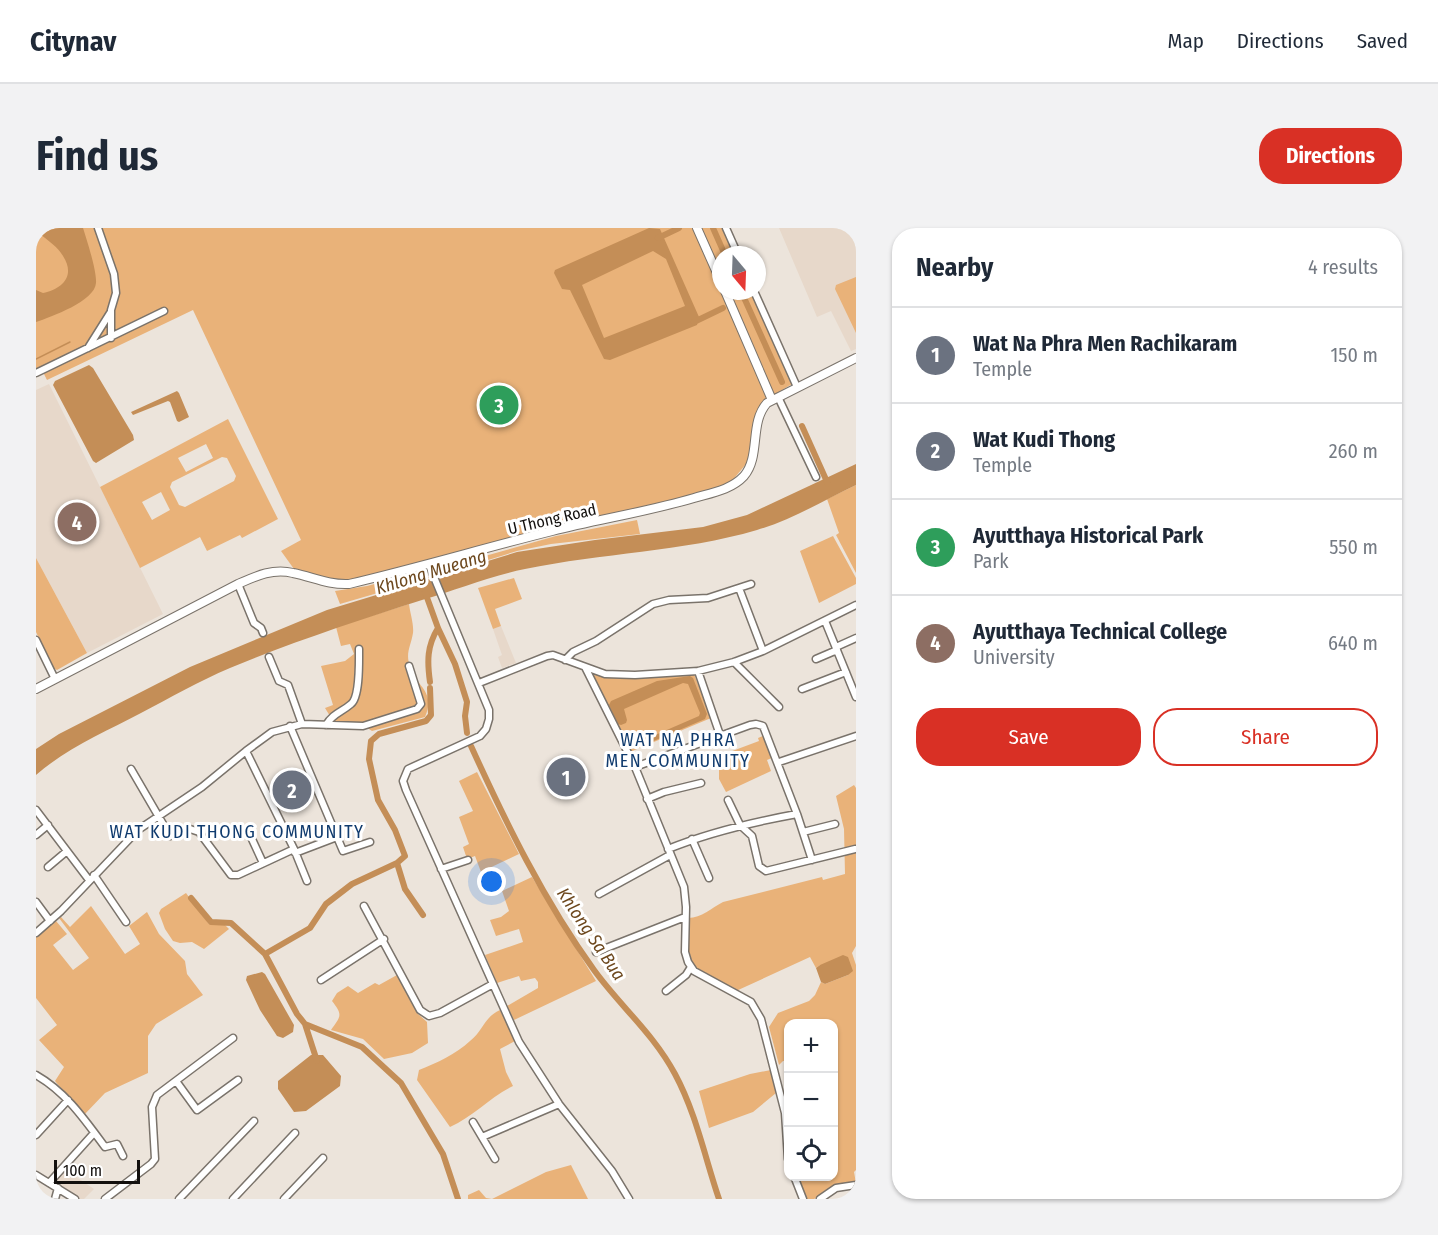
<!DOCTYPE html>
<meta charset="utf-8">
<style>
body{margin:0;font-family:"Fira Sans Condensed",sans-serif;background:#f2f2f3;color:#1f2937}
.controls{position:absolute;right:18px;bottom:18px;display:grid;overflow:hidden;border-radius:12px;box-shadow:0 2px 4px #0004}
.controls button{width:54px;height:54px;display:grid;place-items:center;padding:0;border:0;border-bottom:2px solid #e0e1e3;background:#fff;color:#1f2937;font:30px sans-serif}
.compass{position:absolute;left:676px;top:18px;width:54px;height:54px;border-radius:50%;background:#fff;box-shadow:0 2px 4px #0004;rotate:161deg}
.scale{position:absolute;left:18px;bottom:15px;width:86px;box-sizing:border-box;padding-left:6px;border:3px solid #13100e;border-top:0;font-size:16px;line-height:21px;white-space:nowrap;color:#13100e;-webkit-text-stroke:4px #fff;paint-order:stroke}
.you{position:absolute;left:456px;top:654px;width:21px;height:21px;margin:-15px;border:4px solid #fff;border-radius:50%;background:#1a73e8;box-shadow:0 0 0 9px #1a73e833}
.badge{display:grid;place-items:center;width:39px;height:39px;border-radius:50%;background:#d93025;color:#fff;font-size:20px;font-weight:700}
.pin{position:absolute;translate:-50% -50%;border:3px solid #fff;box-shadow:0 2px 6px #0006}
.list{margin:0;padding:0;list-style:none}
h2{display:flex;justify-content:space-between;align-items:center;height:78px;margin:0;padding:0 24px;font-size:26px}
h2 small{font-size:20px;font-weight:400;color:#747a83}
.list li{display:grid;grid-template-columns:39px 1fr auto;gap:18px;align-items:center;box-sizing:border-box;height:96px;padding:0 24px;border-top:2px solid #e0e1e3}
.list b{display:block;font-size:22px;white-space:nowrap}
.list p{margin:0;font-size:20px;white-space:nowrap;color:#747a83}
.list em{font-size:20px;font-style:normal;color:#747a83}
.actions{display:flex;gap:12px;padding:18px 24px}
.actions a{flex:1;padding:14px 0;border:2px solid #d93025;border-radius:24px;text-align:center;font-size:21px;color:#d93025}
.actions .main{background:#d93025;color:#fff}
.icon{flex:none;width:33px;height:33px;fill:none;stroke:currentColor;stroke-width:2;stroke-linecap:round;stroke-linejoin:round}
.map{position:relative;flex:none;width:820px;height:971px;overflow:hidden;border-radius:24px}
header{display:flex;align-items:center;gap:36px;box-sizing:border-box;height:84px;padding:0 30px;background:#fff;border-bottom:2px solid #e0e1e3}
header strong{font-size:28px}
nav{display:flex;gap:33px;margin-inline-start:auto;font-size:21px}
.intro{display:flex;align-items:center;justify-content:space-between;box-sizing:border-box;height:144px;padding:0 36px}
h1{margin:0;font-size:42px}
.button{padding:15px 27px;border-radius:24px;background:#d93025;color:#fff;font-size:21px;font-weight:700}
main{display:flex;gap:36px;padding:0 36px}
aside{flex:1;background:#fff;border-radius:24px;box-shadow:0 2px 4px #0004}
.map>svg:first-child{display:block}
</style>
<header>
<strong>Citynav</strong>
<nav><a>Map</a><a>Directions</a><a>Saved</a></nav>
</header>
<div class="intro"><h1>Find us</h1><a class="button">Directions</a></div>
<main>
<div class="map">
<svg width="820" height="971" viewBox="0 0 820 971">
<rect width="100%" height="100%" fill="#ece4db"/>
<path fill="#e7d8ca" d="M743,0H820V121L815,123L795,83L781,89Z
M13,156L127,386L51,425L0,330V162Z
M465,398L480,435L466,440L462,429L466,427L457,401Z
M30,942L58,961L48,971H44L19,955Z"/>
<path fill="#e9b279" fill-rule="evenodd" d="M0,0H687L699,27H685V63H715L756,156L728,173L717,194L714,225L710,236L696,253L684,259L614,280L316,353H297L258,341L245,323L265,312L157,82L11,152L5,140L0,142Z
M820,49V105L799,61L800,57Z
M192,191L242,291L206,310L204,307L171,323L164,309L104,340L64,259ZM170,216L177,230L150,244L142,230ZM186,229L191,230L200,248L198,253L149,279L143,277L134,259L136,254ZM125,264L134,282L116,292L106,274Z
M820,257V345L800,307L803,305L791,271Z
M601,292L604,306L515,316L481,323L401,348L399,342L520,308Z
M797,308L820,350V356L783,375L764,323Z
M0,330L51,425L21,442L17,440L0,404Z
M383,344L390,345L393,350L304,376L299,363L331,358Z
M478,350L486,371L459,381L465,398L457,401L442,360Z
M373,376C374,385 378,396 377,405C375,418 369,425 374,438C381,460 400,463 389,489L336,503L330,499L297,493L289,480L297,477L285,438L309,433L318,426L314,416L305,418L300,399Z
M553,444L576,450L658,446L675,490L594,524Z
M729,507L738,529L731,532L735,543L690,564L683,551V528L723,513L722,510Z
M441,544L483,626L445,644L439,628L431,631L427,619L433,616L423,589L437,583L423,553Z
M818,557L820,560V718L816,725L820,737V942L818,944L820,955H806L778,971H769L760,949L798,948V796H752V833H747L743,837L733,799L742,785L773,773L779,767L785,754L789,756L812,747L784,737L780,740L774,729L700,763L659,740C648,725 652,707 652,690C666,690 675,680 687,674L786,649L787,652L809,646L808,601L800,568Z
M496,649L560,753L478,792L471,778L502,760V754L499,750L485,753L483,748L461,755L449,727L487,714L483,701L460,708L454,692L465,689L473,683L466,663Z
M150,665L173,696L189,697L193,701L168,721L156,714L144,715L137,713L129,701L123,685L125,681Z
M55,678L89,726L104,716L93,698L111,684L123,706L149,733L151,746L167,767L120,796L112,808V845L69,865L48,887L19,853L28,839L3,812L21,797L0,770V709L20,693L31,706L17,717L37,742L53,730L23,690L25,689L34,699Z
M361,747L381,785L391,794L392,815L376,825L348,831L327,811L295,802C305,788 307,787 296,773L301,765L312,758L322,765L339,755L343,757Z
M464,782L479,813L464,821L470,844L477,858C454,869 437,889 414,899L381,852L383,842C401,835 420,826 434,813C447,803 448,789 464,782Z
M735,842L740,865L717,884L673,900L663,863L714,846Z
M535,937L552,971H432V967L443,962L450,970L456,971L510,944Z"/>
<path fill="#c48e57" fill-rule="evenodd" d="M0,0H47C51,12 61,44 60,55C59,73 15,89 0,94V62L7,65C26,61 40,48 27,28C22,19 11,12 3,5H0Z
M613,0L624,1L663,89L661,97L574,132L568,131L534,62L526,61L518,45L519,42ZM617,23L630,31L649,78L568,110L546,57Z
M53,137L57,140L97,207L98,212L60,235L57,233L17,157L19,153Z
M141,163L143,165L153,189L143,194L141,193L134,174L132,173L97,187L95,184Z
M820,236V257C788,272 756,292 721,302C646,324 566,325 489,341C454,348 420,362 386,372C321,393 256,414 194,440C163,453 134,470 105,485C69,504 31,520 0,547V521L23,506L154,439L291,382L481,324L559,312L667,299L711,287Z
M654,448L657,450L671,486L669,491L599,521L595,520L588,506L589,504L596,503L599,512L603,514L663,488L664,485L652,456L647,455L588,481L591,492L590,495L585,497L582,496L573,477L575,473L621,453Z
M807,727L812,729L817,743L812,747L789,756L785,754L780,740L784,737Z
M226,744L229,746L258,797L257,804L247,810L241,808L224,782L210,752L211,748Z
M275,827H287L305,848L304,858L270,883L258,884L242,861V853Z"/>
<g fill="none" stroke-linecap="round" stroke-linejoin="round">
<path stroke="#c48e57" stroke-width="1.5" d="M0,131L34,114"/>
<path stroke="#c48e57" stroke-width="6" d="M677,0L689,27
M622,10L643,0
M705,63L746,154
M658,94L687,80
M766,198L792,256
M389,364L402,400L419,436L431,474L429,488L431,505
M394,454C391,433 391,418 402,400
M435,518C470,595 508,673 558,742C584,778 617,805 639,846C660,885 669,930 683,971
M155,670L175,694L195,695L229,726L261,786L269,796L326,819L365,855L407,926L422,971
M387,687L369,661L361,635L369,628L359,602L342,572L333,531L335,513L343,506L390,493L395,487L394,460
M229,726L274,700L290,676L316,656L361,635
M269,796L281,833"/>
<defs>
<path id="minor" d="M62,0L78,46L80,65L75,82V110
M690,0L702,27
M718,63L761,159
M52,120L74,85
M0,145L128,83
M742,169L780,249
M393,337L453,482V491L450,501L444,508L372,541L367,553L370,562L483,814L523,876L576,943L593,971
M202,356L218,395L225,400L227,405
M703,360L727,423
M789,393L820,469
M0,412L19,451
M800,419L820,410
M233,429L243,453L252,457L266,496
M780,431L801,422
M529,432L537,424L560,413L617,376L633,372L672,370L715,356
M698,434L743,479
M549,439L599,539L648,659L650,679L649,724L652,734L658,743L715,774L725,791L749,885L752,931
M662,443L684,507
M443,455L511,428L517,427L569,446L599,447L662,443L698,434L727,423L820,377
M766,461L810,444
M290,497C297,485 306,484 315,476C324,469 323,434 323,421
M254,498L307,623L334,614
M210,523L258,621L271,653
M743,534L820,508
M599,539L714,497L720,496L727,498L761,586L776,632
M95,541L134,608L154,601L163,604L195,647H202L258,621
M611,571L628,564L665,555
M692,572L704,597L716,608L723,638L730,643L819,621
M0,582L53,652
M767,604L799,596
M0,607L12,597
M215,609L227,635
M656,611L673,650
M632,621C674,604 717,594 761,586
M259,625L301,609
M12,639L31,623
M405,641L432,632
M58,647L90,694
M563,666L634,627
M0,674L14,693
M328,678L384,782L393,788L404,785L457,756
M0,705L25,683L102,602L166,559L210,523L236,504L266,496L327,498L381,481L385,476L373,438
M560,724L649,689
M285,752L348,711
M630,763L650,747L655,739
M0,847C30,864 49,892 69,919L81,916L87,928
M140,853L161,882L202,852
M437,894L459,931
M0,907L32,872
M446,909L523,876
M0,947L39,971
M758,948L767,971
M13,955L58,905
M19,971L22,960
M69,971L115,936L119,931L116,879L121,867L197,810
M143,971L218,893
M197,971L259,905
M248,971L287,930
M784,971L800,960L820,957"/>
<path id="major" d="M661,0L685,54
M689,63L736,172
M0,461L202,356C220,348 237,340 257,345C277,349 292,357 313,356C381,340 448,320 516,303C564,291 610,284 658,270C675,265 695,262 708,248C725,228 713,195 731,175L820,130"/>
</defs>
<use href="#minor" stroke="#7a736b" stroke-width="9"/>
<use href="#major" stroke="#7a736b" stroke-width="10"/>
<use href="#minor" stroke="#fff" stroke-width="6"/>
<use href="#major" stroke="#fff" stroke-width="8"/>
</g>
<g text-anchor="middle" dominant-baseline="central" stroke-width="6" stroke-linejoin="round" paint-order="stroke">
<g font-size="16" fill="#13100e" stroke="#fff">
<text transform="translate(516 291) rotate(-13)">U Thong Road</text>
</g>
<g font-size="18" font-style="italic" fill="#6d481e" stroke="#fff">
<text transform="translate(395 344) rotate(-17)">Khlong Mueang</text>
<text transform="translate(555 706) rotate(56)">Khlong Sa Bua</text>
</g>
<g font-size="18" letter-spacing="1.5" fill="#103b6e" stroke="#fff">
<text x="642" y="512">WAT NA PHRA<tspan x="642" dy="21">MEN COMMUNITY</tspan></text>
<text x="201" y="604">WAT KUDI THONG COMMUNITY</text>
</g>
</g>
</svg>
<div class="controls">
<button>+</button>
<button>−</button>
<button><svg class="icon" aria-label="locate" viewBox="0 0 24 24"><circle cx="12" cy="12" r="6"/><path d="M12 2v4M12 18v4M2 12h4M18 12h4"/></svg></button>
</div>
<svg class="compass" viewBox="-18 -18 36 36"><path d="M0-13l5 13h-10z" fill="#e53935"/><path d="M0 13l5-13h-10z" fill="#747a83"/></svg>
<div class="scale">100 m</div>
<div class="you"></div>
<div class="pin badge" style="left:530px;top:549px;background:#6b7280">1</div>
<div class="pin badge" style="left:256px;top:562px;background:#6b7280">2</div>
<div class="pin badge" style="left:463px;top:177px;background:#2e9e5b">3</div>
<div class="pin badge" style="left:41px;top:294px;background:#8d6e63">4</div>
</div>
<aside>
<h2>Nearby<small>4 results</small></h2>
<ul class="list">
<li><span class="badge" style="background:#6b7280">1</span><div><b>Wat Na Phra Men Rachikaram</b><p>Temple</p></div><em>150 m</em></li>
<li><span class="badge" style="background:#6b7280">2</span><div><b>Wat Kudi Thong</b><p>Temple</p></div><em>260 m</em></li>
<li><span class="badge" style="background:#2e9e5b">3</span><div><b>Ayutthaya Historical Park</b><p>Park</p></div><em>550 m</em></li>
<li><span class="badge" style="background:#8d6e63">4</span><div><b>Ayutthaya Technical College</b><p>University</p></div><em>640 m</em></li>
</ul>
<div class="actions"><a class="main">Save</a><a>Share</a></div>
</aside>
</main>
